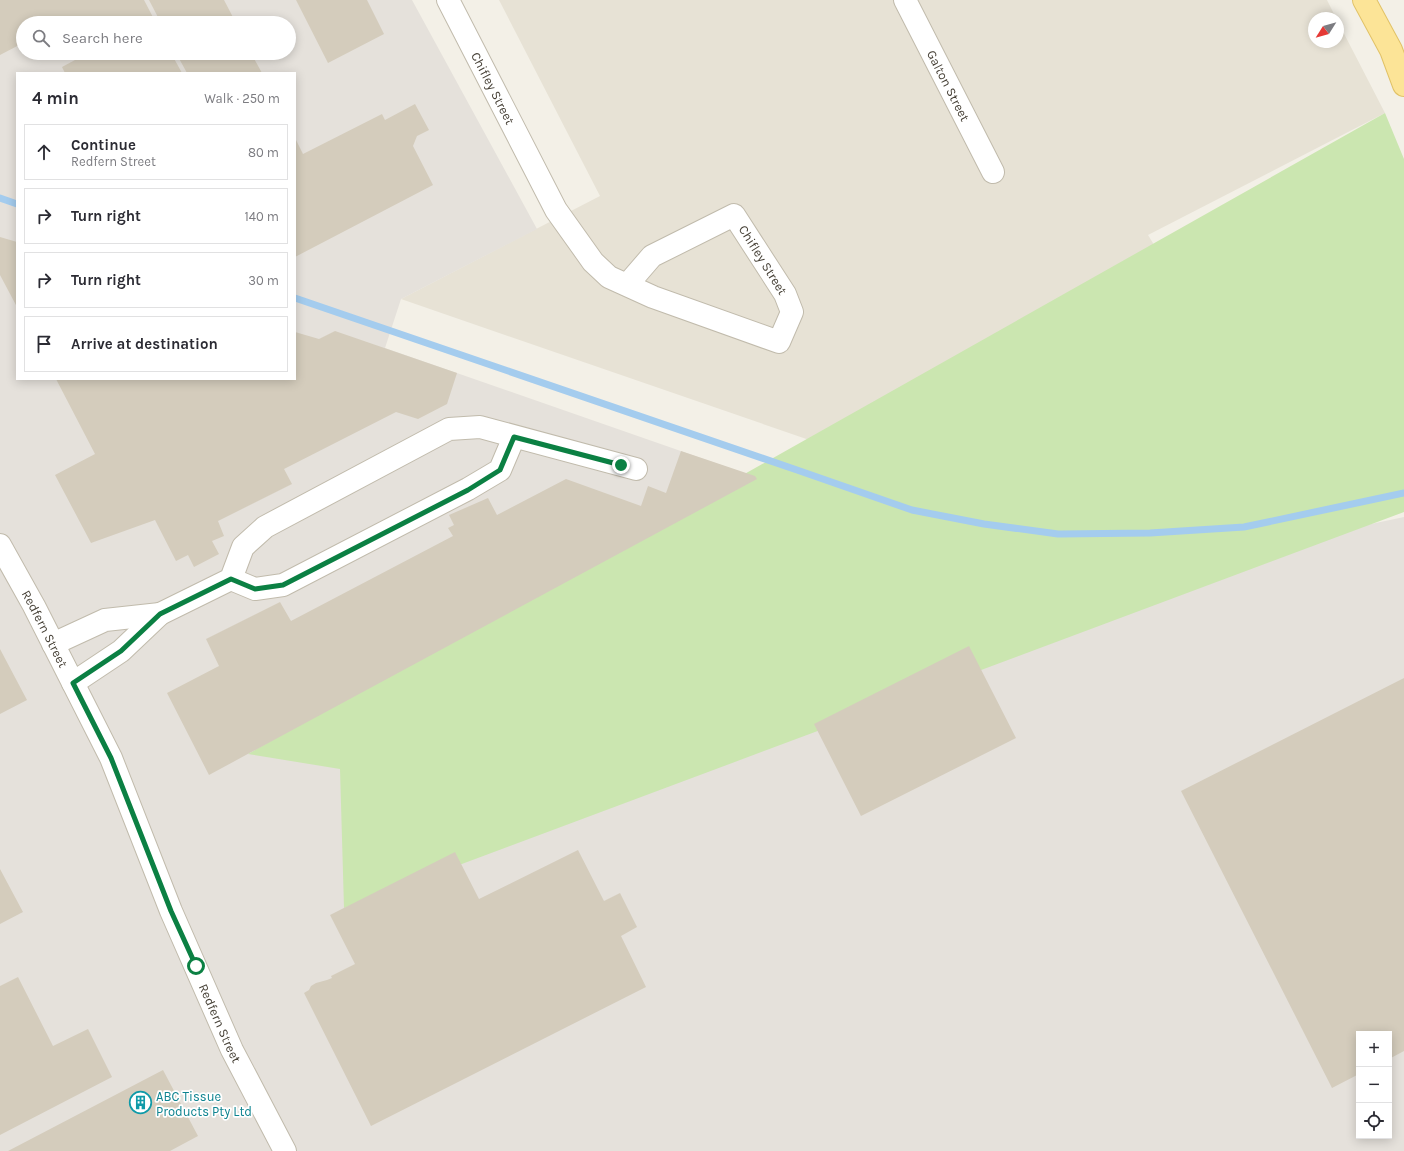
<!DOCTYPE html>
<meta charset="utf-8">
<style>
body{margin:0;font-family:Karla,sans-serif;background:#f2f2f3;color:#2b2b33}
.controls{position:absolute;right:12px;bottom:12px;display:grid;overflow:hidden;border-radius:0px;box-shadow:0 2px 10px #0003}
.controls button{width:36px;height:36px;display:grid;place-items:center;padding:0;border:0;border-bottom:1px solid #e1e1e2;background:#fff;color:#2b2b33;font:20px sans-serif}
.compass{position:absolute;left:1308px;top:12px;width:36px;height:36px;border-radius:50%;background:#fff;box-shadow:0 2px 10px #0003;rotate:233deg}
.stop{position:absolute;width:12px;height:12px;margin:-9px;border:3px solid #0b8043;border-radius:50%;background:#fff}
.stop.end{background:#0b8043;border-color:#fff;box-shadow:0 1px 4px #0008}
.list{margin:0;padding:0;list-style:none}
h2{display:flex;justify-content:space-between;align-items:center;height:52px;margin:0;padding:0 16px;font-size:17px}
h2 small{font-size:13px;font-weight:400;color:#7c7c81}
.list li{display:grid;grid-template-columns:26px 1fr auto;gap:12px;align-items:center;box-sizing:border-box;height:56px;margin:0 8px 8px;padding:0 8px;border:1px solid #e1e1e2;border-radius:0px}
.list b{display:block;font-size:15px;white-space:nowrap}
.list p{margin:0;font-size:13px;white-space:nowrap;color:#7c7c81}
.list em{font-size:13px;font-style:normal;color:#7c7c81}
.icon{flex:none;width:22px;height:22px;fill:none;stroke:currentColor;stroke-width:2;stroke-linecap:round;stroke-linejoin:round}
.map{position:relative;flex:none;width:1404px;height:1151px;overflow:hidden}
.search{position:absolute;background:#fff;box-shadow:0 2px 10px #0003;left:16px;top:16px;width:280px;height:44px;display:flex;align-items:center;gap:10px;box-sizing:border-box;padding:0 14px;border-radius:22px;color:#7c7c81;font-size:15px}
.panel{position:absolute;background:#fff;box-shadow:0 2px 10px #0003;left:16px;top:72px;width:280px;height:308px;border-radius:0px}
.map>svg:first-child{display:block}
</style>
<div class="map">
<svg width="1404" height="1151" viewBox="0 0 1404 1151">
<rect width="100%" height="100%" fill="#f3f0e7"/>
<path fill="#e7e2d5" d="M499,0H1327L1336,18H1314V42H1338V22L1385,113L1148,235L1164,261L821,444L401,299L600,196Z"/>
<path fill="#e5e1db" fill-rule="evenodd" d="M0,0H412L537,229L401,299L385,348L761,479L1179,565L1404,517V1151H0ZM23,23H289V53H23ZM17,73H295V379H17ZM1359,1034H1389V1136H1359Z"/>
<path fill="#cbe6b0" d="M1385,113L1404,159V512L344,908L340,769L248,754Z"/>
<g fill="none" stroke-linecap="round" stroke-linejoin="round">
<path stroke="#a4ccee" stroke-width="7" d="M0,198L17,204
M295,298L797,470L912,510L984,524L1058,534L1150,533L1244,527L1404,493"/>
</g>
<path fill="#d4ccbc" d="M0,0H144L156,23H78L74,17L62,23H23V43L0,55Z
M149,0H224L236,23H161Z
M296,0H367L384,34L328,63Z
M88,53H171L182,73H65L62,67Z
M176,53H251L262,73H187Z
M415,104L429,130L417,136L413,146L433,185L295,257V138L303,154L382,114L385,120Z
M0,237L17,242V307L0,275Z
M335,331L457,373L447,404L418,419L396,412L284,469L292,484L218,521L224,536L212,541L219,554L194,567L188,555L176,561L155,520L91,543L55,475L95,454L56,379H295V332L319,339Z
M681,451L755,476L757,479L209,775L167,693L219,666L206,639L280,602L291,621L453,536L448,528L454,525L449,515L488,498L497,515L566,479L641,506L648,486L666,493Z
M969,646L1016,738L861,816L814,724Z
M0,649L27,700L0,714Z
M1404,678V1051L1389,1059V1034H1359V1074L1332,1088L1181,791Z
M578,850L604,901L620,893L637,927L621,936L646,987L371,1126L304,993L309,990L311,986L316,983L327,980L332,978L331,976L355,964L330,915L455,852L479,899Z
M0,869L23,912L0,924Z
M18,977L53,1046L88,1029L112,1077L0,1135V986Z
M163,1070L198,1136L170,1151H8Z"/>
<g fill="none" stroke-linecap="round" stroke-linejoin="round">
<defs>
<g id="minor">
<path id="s1" d="M448,0L556,210L593,262L609,277L653,297L779,342L792,312L785,294L734,215L652,256L627,285"/>
<path id="s2" d="M905,0L993,172"/>
<path id="s3" d="M0,545L34,606L111,758L171,911L232,1050L285,1151"/>
<path d="M231,579L255,589L283,585L468,489L500,470L514,437"/>
<path d="M53,644L105,620L160,614"/>
<path d="M73,683L121,651L160,614L231,579L243,547L265,527L449,429L480,427L636,469"/>
</g>
<path id="major" d="M1364,0L1391,50L1404,85"/>
</defs>
<use href="#minor" stroke="#c1bbac" stroke-width="24"/>
<use href="#major" stroke="#e1c267" stroke-width="24"/>
<use href="#minor" stroke="#fff" stroke-width="22"/>
<use href="#major" stroke="#fce497" stroke-width="22"/>
</g>
<g fill="none" stroke-linecap="round" stroke-linejoin="round">
<path stroke="#0b8043" stroke-width="5" d="M196,966L171,911L111,758L73,683L121,651L160,614L231,579L255,589L283,585L468,490L500,470L514,437L621,465"/>
</g>
<defs>
<symbol id="building-ring" viewBox="-11 -11 22 22"><circle r="9.5" fill="#fff" stroke="#0f9aa8" stroke-width="1.5"/><path d="M-4-6H4V6H1V3H-1V6H-4ZM-2.5-4.3h1.7v1.8h-1.7ZM.8-4.3h1.7v1.8H.8ZM-2.5-1h1.7V.8h-1.7ZM.8-1h1.7V.8H.8Z" fill="#0f9aa8"/></symbol>
</defs>
<g fill-rule="evenodd">
<use href="#building-ring" x="128" y="1090" width="25" height="25"/>
</g>
<g text-anchor="middle" dominant-baseline="central" stroke-width="3.5" stroke-linejoin="round" paint-order="stroke">
<g font-size="13" fill="#464036" stroke="#fff">
<text stroke="none"><textPath href="#s2" startOffset="96">Galton Street</textPath></text>
<text stroke="none"><textPath href="#s1" startOffset="99">Chifley Street</textPath></text>
<text transform="translate(763 260) rotate(58)">Chifley Street</text>
<text stroke="none"><textPath href="#s3" startOffset="95">Redfern Street</textPath></text>
<text stroke="none"><textPath href="#s3" startOffset="527">Redfern Street</textPath></text>
</g>
<g font-size="13" fill="#0d838f" stroke="#fff" text-anchor="start">
<text x="156" y="1096">ABC Tissue<tspan x="156" dy="15">Products Pty Ltd</tspan></text>
</g>
</g>
</svg>
<div class="controls">
<button>+</button>
<button>−</button>
<button><svg class="icon" aria-label="locate" viewBox="0 0 24 24"><circle cx="12" cy="12" r="6"/><path d="M12 2v4M12 18v4M2 12h4M18 12h4"/></svg></button>
</div>
<svg class="compass" viewBox="-18 -18 36 36"><path d="M0-13l5 13h-10z" fill="#e53935"/><path d="M0 13l5-13h-10z" fill="#7c7c81"/></svg>
<div class="stop" style="left:196px;top:966px"></div>
<div class="stop end" style="left:621px;top:465px"></div>
<div class="search"><svg class="icon" aria-label="search" viewBox="0 0 24 24"><circle cx="10" cy="10" r="6"/><path d="M15 15l6 6"/></svg>Search here</div>
<section class="panel">
<h2>4 min<small>Walk · 250 m</small></h2>
<ul class="list">
<li><svg class="icon" aria-label="ahead" viewBox="0 0 24 24"><path d="M12 20V5M6 11l6-6 6 6"/></svg><div><b>Continue</b><p>Redfern Street</p></div><em>80 m</em></li>
<li><svg class="icon" aria-label="right" viewBox="0 0 24 24"><path d="M7 20v-9h11M14 6l5 5-5 5"/></svg><div><b>Turn right</b></div><em>140 m</em></li>
<li><svg class="icon" aria-label="right" viewBox="0 0 24 24"><path d="M7 20v-9h11M14 6l5 5-5 5"/></svg><div><b>Turn right</b></div><em>30 m</em></li>
<li><svg class="icon" aria-label="arrive" viewBox="0 0 24 24"><path d="M6 21V4h12l-3 4 3 4H6"/></svg><div><b>Arrive at destination</b></div></li>
</ul>
</section>
</div>
